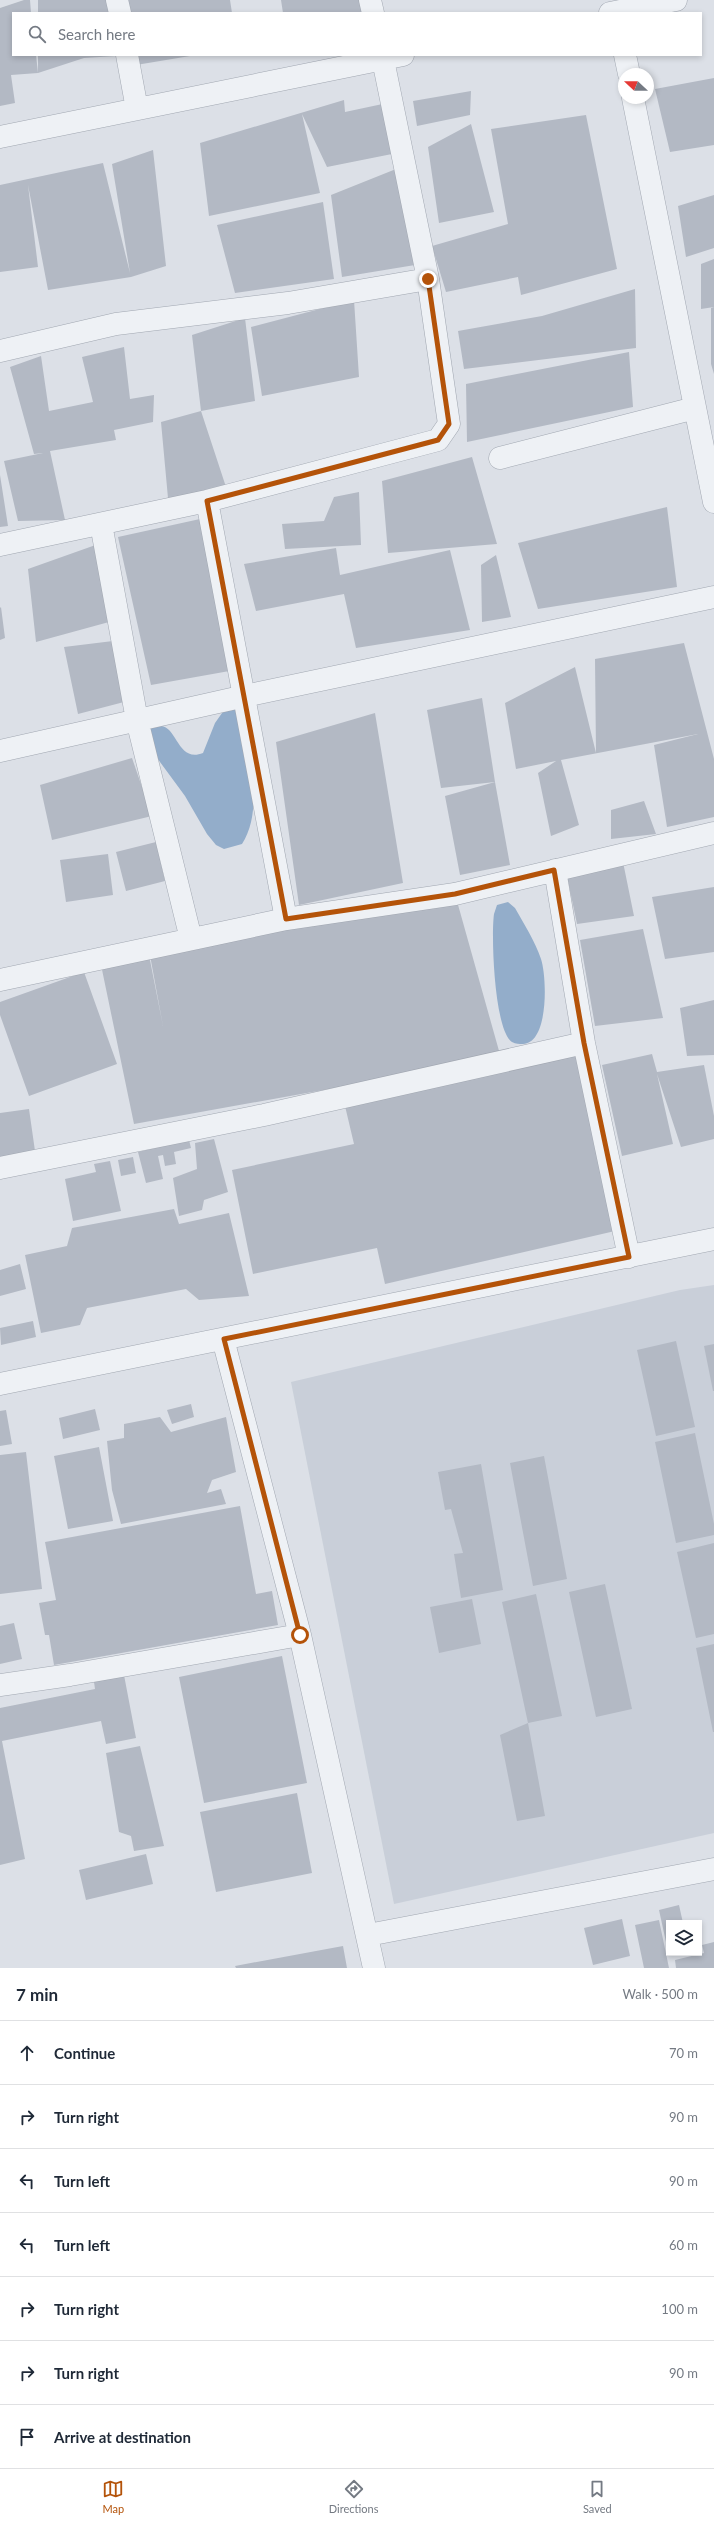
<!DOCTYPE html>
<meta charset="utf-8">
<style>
body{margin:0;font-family:Lato,sans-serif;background:#f6f6f7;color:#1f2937}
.controls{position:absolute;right:12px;bottom:12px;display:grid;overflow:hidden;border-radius:0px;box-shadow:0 2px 6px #0003}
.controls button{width:36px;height:36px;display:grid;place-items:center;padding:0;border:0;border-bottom:1px solid #e0e1e3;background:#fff;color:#1f2937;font:20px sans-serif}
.compass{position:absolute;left:618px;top:68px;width:36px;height:36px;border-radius:50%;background:#fff;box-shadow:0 2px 6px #0003;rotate:292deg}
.stop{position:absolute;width:12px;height:12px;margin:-9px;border:3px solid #b45309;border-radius:50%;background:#fff}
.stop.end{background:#b45309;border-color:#fff;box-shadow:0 1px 4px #0008}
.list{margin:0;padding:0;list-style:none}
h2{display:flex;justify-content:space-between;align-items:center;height:52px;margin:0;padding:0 16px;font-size:17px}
h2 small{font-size:13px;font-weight:400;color:#747a83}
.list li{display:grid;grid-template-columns:26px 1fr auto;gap:12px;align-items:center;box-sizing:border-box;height:64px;padding:0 16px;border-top:1px solid #e0e1e3}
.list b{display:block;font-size:15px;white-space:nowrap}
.list em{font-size:13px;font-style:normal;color:#747a83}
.icon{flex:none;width:22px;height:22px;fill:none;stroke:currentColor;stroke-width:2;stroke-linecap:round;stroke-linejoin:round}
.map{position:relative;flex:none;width:714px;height:1968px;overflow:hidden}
.search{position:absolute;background:#fff;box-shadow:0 2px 6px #0003;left:12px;right:12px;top:12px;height:44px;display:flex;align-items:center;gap:10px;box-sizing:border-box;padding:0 14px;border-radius:0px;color:#747a83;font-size:15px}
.sheet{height:500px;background:#fff}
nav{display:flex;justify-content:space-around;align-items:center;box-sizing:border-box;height:56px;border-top:1px solid #e0e1e3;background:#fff;font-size:11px;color:#747a83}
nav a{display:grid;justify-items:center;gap:2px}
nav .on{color:#b45309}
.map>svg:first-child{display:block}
</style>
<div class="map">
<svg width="714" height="1968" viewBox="0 0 714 1968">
<rect width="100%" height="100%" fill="#dce0e7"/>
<path fill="#c9cfd9" d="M714,1285V1833L394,1904L291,1382L680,1290Z"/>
<path fill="#93adca" d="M237,698C245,740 267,806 242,844L224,849L216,845L207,834L185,796L160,762L155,755L149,729C153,728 158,725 161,726C177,727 178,763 203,753L215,723L227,706Z
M508,902L515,908C524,924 535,941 541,959C547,977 549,1043 523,1044C519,1044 516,1044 512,1042C494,1030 491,935 494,914L497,905Z"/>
<path fill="#b3b9c4" d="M24,0H30L31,13H13V55H36L38,73L11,75L15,103L0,106V8Z
M38,0H114L115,13H38Z
M124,0H230L232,13H127Z
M281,0H361L364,13H283Z
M38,55H116V56L84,58L38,73Z
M134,55H190V56L136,65Z
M714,78V145L670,152L655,89Z
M471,91L470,115L417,126L413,101Z
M344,100L345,112L392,102L402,152L327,167L302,114L320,193L209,216L200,143Z
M586,115L617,269L521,295L518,277L446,292L432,246L508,224L491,129Z
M471,124L494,212L439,223L428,147Z
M153,150L166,266L131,277L48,290L28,185L38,267L0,272V185L103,163L130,273L112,164Z
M396,169L415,265L342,277L331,195Z
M714,195V248L686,257L678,206Z
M323,202L334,279L235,293L217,225Z
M714,259V307L701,309V264Z
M635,289L636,348L464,369L458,331L542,316Z
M354,300L359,377L262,396L251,327Z
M714,307V374L711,364V308Z
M245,318L255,401L201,411L192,335Z
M124,347L130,399L154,395L153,422L114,430L116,440L50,451L65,520L18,521L4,461L43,453L34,454L10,367L41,356L49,411L93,402L82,357Z
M629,352L633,407L467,442L466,384Z
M201,411L226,487L169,509L161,422Z
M472,457L497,544L388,553L382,481Z
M0,475L8,526L0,527Z
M359,492L361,545L285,549L282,524L324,521L334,497Z
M667,507L677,587L538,609L518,543Z
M200,519L235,670L151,685L118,537Z
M104,542L109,622L36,642L28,569Z
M336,548L340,575L450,550L470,630L356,648L344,594L256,611L244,564Z
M496,555L511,617L482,622L481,565Z
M1,607L5,638L0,640V608Z
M113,641L124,702L78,714L64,647Z
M684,643L714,759V817L667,827L654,745L698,734L561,760L579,825L551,836L538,773L556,761L516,769L505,703L575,667L596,753L595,659Z
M482,698L495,782L441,788L427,710Z
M375,713L403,883L299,905L276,742Z
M132,758L152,816L52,840L40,785Z
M495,782L510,865L460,875L445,796Z
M644,801L656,834L611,839V810Z
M156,842L165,881L126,891L116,852Z
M108,854L113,895L66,902L60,860Z
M623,862L634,916L577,924L567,876Z
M714,887V952L665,959L652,897Z
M455,894L501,1058L134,1124L100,960L148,950L163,1026L149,950Z
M643,929L663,1018L595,1026L580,940Z
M84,972L117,1064L29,1096L0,1015V1002Z
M714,1000V1055L687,1056L680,1008Z
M575,1054L615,1231L385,1284L377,1248L253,1274L232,1170L354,1144L345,1106Z
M652,1054L657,1072L704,1065L714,1116V1139L681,1147L657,1074L673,1144L622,1156L602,1065Z
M29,1109L36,1158L0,1163V1113Z
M214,1139L228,1192L204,1200L202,1210L179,1216L173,1178L197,1169L195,1143Z
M189,1140L191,1148L174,1152L176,1164L165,1166L163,1155L158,1156L163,1179L146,1183L138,1152Z
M133,1157L136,1173L121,1176L118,1160Z
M110,1161L121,1211L73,1221L65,1179L96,1172L94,1164Z
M174,1209L179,1224L229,1213L249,1296L199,1300L186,1289L87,1308L80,1325L41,1333L25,1255L67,1246L72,1228Z
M20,1264L26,1289L0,1296V1270Z
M33,1321L36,1337L1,1345L0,1328Z
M676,1341L695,1427L656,1436L637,1350Z
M714,1344V1391H713L704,1346Z
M191,1404L194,1417L172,1424L167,1410Z
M95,1409L100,1430L63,1439L59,1418Z
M6,1410L12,1444L0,1446V1411Z
M160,1417L171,1432L226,1417L236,1472L212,1480L207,1493L221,1489L226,1504L121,1524L112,1490L107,1441L124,1438V1424Z
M695,1433L714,1524V1535L676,1543L655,1442Z
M99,1447L113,1521L68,1529L54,1456Z
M26,1452L42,1589L0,1594V1455Z
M544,1456L567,1579L533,1586L510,1463Z
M481,1464L503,1590L461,1598L454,1554L463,1553L451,1509L445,1510L438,1472Z
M240,1506L256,1594L272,1591L278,1625L54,1665L49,1635H45L39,1603L56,1600L45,1542Z
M714,1543V1634L696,1638L677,1552Z
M605,1584L632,1709L596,1717L569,1592Z
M536,1594L562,1716L528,1723L502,1602Z
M472,1599L481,1644L439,1653L430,1607Z
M14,1623L22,1659L0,1664V1626Z
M714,1644V1732H713L696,1648Z
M282,1656L307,1783L204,1803L179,1677Z
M124,1675L136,1738L106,1744L101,1721L2,1741L25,1859L0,1865V1708L95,1689L94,1682Z
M528,1723L545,1816L517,1821L500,1735Z
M140,1746L164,1846L134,1851L131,1836L119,1832L106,1753Z
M297,1793L312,1873L216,1892L200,1812Z
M146,1854L153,1884L86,1900L79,1870Z
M679,1905L683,1923H669V1941L666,1942L659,1910Z
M622,1919L630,1956L593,1965L584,1928Z
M659,1920L669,1968H644L635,1925Z
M714,1942V1968H676L675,1960L704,1953L702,1945Z
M343,1946L347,1968H236L235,1966Z"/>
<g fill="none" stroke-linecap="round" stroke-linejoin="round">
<defs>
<path id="minor" d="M117,0L120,13
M370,0L373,13
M610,13L676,0
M127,55L137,109
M625,55L629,74
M633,98L714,502
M0,137L403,55
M0,351L116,324L288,303L428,279
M500,458L695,408
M207,501L286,919
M101,524L137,720L191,939
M0,545L207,501L438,440L449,424L428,279L382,55
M0,751L245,696L714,597
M555,870L584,1043L629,1257
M0,980L286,919L455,894L714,833
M0,1168L264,1115L584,1043
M223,1339L300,1635L374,1968
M0,1384L714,1239
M0,1685L70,1675L300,1635
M368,1935L714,1869"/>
</defs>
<use href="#minor" stroke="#a1a7b1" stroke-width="23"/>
<use href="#minor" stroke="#eef1f5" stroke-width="22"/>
</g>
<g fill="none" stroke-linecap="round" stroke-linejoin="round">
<path stroke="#b45309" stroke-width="5" d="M300,1635L224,1339L629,1257L584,1043L554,870L455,894L286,919L207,501L438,440L449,424L428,279"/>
</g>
</svg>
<div class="controls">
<button><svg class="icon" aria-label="layers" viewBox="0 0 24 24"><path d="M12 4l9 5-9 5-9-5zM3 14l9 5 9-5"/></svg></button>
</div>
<svg class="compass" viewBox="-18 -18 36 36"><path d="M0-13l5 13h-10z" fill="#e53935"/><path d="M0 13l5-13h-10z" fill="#747a83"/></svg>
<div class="stop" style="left:300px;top:1635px"></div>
<div class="stop end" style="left:428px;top:279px"></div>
<div class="search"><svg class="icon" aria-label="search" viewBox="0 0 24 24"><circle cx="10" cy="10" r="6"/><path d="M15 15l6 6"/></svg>Search here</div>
</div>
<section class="sheet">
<h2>7 min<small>Walk · 500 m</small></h2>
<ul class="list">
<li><svg class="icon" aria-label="ahead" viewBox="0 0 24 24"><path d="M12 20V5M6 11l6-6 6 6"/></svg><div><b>Continue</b></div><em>70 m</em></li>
<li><svg class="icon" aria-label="right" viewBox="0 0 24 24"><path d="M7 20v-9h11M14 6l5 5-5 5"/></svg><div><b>Turn right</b></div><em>90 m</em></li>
<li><svg class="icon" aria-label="left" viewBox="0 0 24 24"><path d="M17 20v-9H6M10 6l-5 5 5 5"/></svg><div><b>Turn left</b></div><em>90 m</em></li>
<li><svg class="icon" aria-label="left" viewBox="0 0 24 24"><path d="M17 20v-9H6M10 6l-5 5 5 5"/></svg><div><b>Turn left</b></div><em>60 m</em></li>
<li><svg class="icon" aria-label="right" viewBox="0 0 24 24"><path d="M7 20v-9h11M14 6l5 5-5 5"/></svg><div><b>Turn right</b></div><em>100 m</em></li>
<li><svg class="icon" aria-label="right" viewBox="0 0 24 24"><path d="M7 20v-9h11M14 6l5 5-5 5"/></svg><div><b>Turn right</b></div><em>90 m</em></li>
<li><svg class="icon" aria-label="arrive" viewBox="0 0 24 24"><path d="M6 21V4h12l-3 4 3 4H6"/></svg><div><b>Arrive at destination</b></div></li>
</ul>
</section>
<nav>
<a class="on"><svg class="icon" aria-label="map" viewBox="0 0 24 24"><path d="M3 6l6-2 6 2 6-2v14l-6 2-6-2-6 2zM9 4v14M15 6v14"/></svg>Map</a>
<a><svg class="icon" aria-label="directions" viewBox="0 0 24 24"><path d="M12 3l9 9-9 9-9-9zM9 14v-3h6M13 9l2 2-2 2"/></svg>Directions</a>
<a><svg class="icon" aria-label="saved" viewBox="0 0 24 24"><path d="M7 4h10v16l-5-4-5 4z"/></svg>Saved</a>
</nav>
